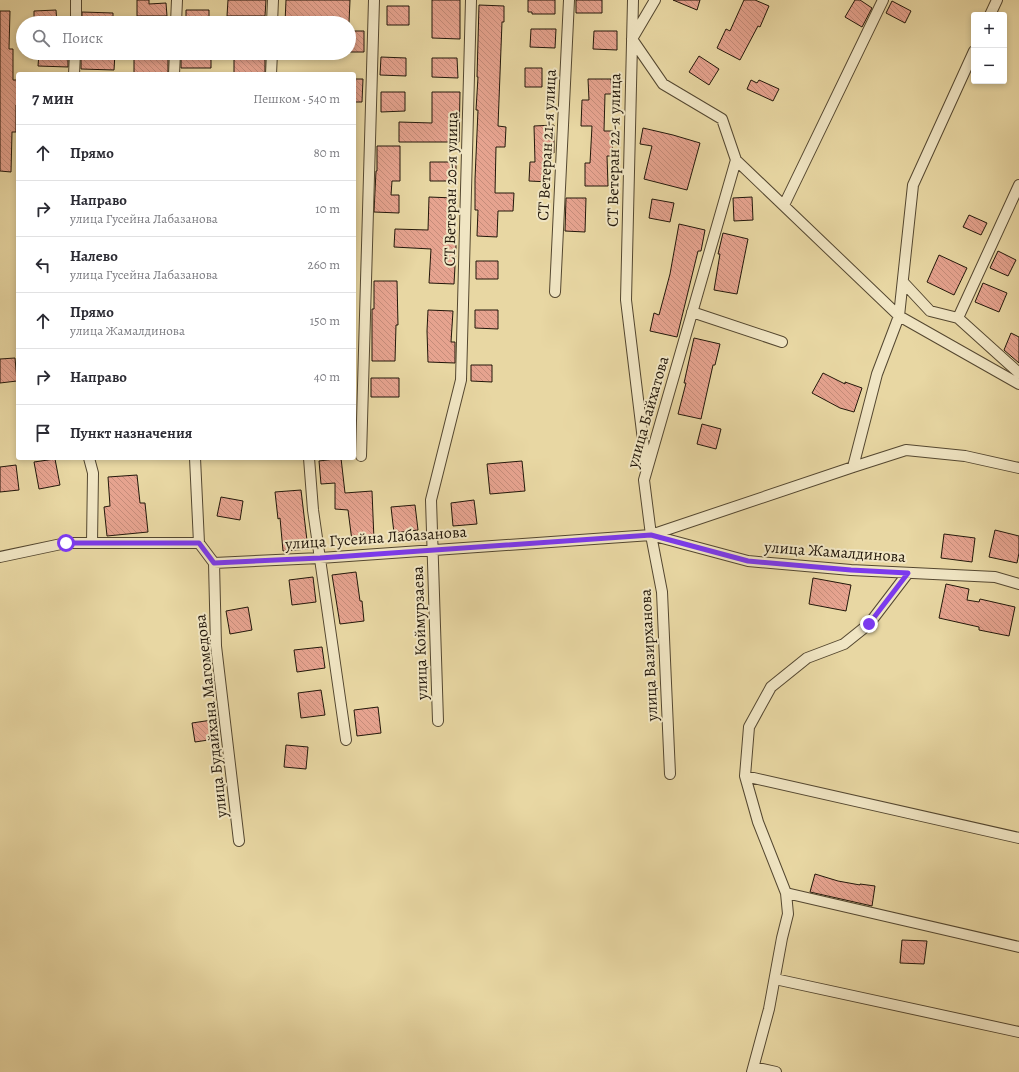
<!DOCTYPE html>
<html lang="ru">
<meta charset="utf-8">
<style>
body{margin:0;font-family:Alegreya,serif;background:#f7f7f7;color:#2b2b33}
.controls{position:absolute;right:12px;top:12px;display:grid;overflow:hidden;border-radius:4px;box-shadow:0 2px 6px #0003}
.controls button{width:36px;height:36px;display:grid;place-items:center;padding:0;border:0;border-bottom:1px solid #e1e1e2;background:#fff;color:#2b2b33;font:20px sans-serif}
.stop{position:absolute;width:12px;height:12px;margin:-9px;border:3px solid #7c3aed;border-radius:50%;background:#fff}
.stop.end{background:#7c3aed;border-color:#fff;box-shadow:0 1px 4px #0008}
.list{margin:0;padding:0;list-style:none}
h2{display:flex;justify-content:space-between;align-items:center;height:52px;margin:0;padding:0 16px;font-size:17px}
h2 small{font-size:13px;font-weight:400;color:#7c7c81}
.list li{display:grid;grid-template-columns:26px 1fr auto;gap:12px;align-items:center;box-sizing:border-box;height:56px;padding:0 16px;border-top:1px solid #e1e1e2}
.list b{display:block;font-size:15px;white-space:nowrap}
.list p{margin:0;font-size:13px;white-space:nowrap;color:#7c7c81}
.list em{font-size:13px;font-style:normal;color:#7c7c81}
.icon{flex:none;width:22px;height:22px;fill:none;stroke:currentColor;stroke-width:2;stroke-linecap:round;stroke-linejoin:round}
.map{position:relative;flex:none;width:1019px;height:1072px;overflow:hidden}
.search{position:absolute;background:#fff;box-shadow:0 2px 6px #0003;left:16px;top:16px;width:340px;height:44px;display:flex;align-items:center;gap:10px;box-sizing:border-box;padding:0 14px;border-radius:22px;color:#7c7c81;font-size:15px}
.panel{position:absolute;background:#fff;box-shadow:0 2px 6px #0003;left:16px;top:72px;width:340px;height:388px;border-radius:4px}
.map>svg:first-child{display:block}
</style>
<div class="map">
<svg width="1019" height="1072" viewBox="0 0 1019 1072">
<defs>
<pattern id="building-back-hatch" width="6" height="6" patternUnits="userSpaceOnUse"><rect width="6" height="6" fill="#e6a38f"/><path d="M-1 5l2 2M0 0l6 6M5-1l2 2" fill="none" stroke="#c58c7a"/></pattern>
</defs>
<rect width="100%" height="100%" fill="#e8d7a3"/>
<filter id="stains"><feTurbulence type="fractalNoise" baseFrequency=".005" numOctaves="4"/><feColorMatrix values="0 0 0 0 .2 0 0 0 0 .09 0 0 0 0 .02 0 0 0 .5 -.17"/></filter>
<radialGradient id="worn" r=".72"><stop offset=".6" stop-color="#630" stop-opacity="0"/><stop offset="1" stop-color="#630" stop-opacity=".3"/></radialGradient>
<path fill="url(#building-back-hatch)" stroke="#22170a" d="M137,0H149V4L166,3L167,16H137Z
M228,0H266L265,16H227Z
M286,0H350L349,23H285Z
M432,0H460V39L432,38Z
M528,0H555V14H532V12H528Z
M576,0H602V13H576Z
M673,0H700L697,10Z
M744,0H755L769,6L760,27L758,26L740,60L717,48L726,29L730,31Z
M855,0H860L872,8L862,27L845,17Z
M892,1L911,11L905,23L886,13Z
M479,5L504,6V22H502L498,126L506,127L505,147H496L495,193H514L513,211H498L497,237L477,236L478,210H475V179L478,110H476L478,77H477Z
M387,6H409V25H387Z
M56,10L57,23H34V11Z
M186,10H209V23H186Z
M0,11H10L9,49H13V80H18L17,105H16V132H12L11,172L0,171Z
M82,12L113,13V23H82Z
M531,29H556L555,48L530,47Z
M349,31H364V52H349Z
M594,31H617V50L593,49Z
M39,53H68V67L38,66Z
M81,53H115L114,70L81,69Z
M185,53H211V68H181V58L185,59Z
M234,53H265V74H234Z
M699,56L719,69L709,85L689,72Z
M381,57L406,58V76L380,75Z
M134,58H168V74H134Z
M432,58H457L458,78L432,77Z
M525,68H542V87H525Z
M354,79H363L362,102H354Z
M588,79H611L612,94H605L604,131H613L612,156H607L608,186H585V163H590L592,126H581L582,100H589Z
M751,80L757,83L759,80L779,89L773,101L747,89Z
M381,92H405V111L381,112Z
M432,92H460L459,142H399V122L432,123Z
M554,125V153H552L550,182L529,181L530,162H535L534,126Z
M643,128L673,135L700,143L687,190L644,179L652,146L640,144Z
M377,146H400V181H392L391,195H399V213L374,212L376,171H377Z
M430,162H456V181H430Z
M429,197L454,198L453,227H455L456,248L454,284L429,283L431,249L394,247L395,229L428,230Z
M752,197L753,220L734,221L733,198Z
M566,198H586L585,232L565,231Z
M652,199L674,203L670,222L649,218Z
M969,215L987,223L981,235L963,227Z
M679,224L705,230L701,251H698L677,337L650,331L654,313L659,315L670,274Z
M723,233L748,239L737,294L714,290L720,254H718Z
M998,251L1016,260L1008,276L990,268Z
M939,255L967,268L954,295L927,282Z
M476,261H498V279H476Z
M374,281H397L398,325H396L395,361H372V309H374Z
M983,283L1007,293L999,312L975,302Z
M428,310L453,311L451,342H455V363L428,362L427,331Z
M475,310H498V329L475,328Z
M1011,333L1019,337V363L1004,350Z
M694,338L720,344L715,365H713L701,419L678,414L686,383H684Z
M15,358L17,381L0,383V359Z
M471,365H492V382L471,381Z
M823,373L845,384V382L862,388L854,412L840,408L812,393Z
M371,378H399V397H371Z
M702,424L721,429L716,449L697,444Z
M335,458H341L345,493L372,491L374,540L352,541L348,510L335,509V483L321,484L319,461L335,459Z
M55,459L60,485L39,489L34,462Z
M522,461L525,491L490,494L487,464Z
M16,465L19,490L0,492V467Z
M137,475L140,503H145L148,532L107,536L104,507L110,506L108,477Z
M301,490L308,549L283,551L280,518L278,519L275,492Z
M221,497L243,501L240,520L217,516Z
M474,500L477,524L453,526L451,503Z
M415,505L418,530L394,533L391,507Z
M995,530L1019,536V553L1017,563L989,557Z
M944,534L975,538L972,562L941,558Z
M356,572L360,601H362L364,621L340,624L332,575Z
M313,577L316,602L292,605L289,580Z
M813,578L851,585L846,611L809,604Z
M946,584L969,589L967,600L979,602L980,599L1015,607L1009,636L979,630V627L939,618Z
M248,607L252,630L230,634L226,611Z
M322,647L325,668L297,672L294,650Z
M321,690L325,715L301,718L298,693Z
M378,707L381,733L357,736L354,710Z
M212,720L215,739L195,742L192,723Z
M286,745L308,747L306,769L284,767Z
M815,874L838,881L860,885V884L875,886L872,906L810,892Z
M902,940L927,941L924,964L900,963Z"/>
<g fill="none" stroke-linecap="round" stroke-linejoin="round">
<defs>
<path id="street" d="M633,0L626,300L646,465
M655,0L632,39L663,84L722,119L736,160L644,480L651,535L853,467L906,450L965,456L1019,468
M990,15L997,0
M76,23V0
M176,23L177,0
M272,23L273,0
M74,74L75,53
M174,74L175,53
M271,74L272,53
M736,160L899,316L1019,384
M784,205L883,0
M903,282L930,311L958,318L1019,373
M555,292L569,0
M692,312L782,342
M958,318L1019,185
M361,456L374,0
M89,458L93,473L92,543
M195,458L199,543L214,563L320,558L651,535L748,561L851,570L995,577L1019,584
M309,458L313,510L346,740
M853,467L877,374L899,316L913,185L974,51
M651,535L662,592L670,774
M0,557L66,543H199
M214,563L216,646L239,841
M438,721L431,500L461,380L471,0
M745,776L1019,838
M786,893L1019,947
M775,979L1019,1032
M754,1067L776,1072
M752,1072L769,1009L782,938L788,914L786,893L758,822L745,776L749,727L771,687L807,658L844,644L869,624L908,573"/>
</defs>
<use href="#street" stroke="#544730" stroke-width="12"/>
<use href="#street" stroke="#f0e5c3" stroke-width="10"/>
</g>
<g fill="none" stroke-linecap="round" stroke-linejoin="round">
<path stroke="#7c3aed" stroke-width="5" d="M66,543H199L214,563L320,558L651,535L748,561L851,570L908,573L869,624"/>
</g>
<g text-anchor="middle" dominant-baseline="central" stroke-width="4" stroke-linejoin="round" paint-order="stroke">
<g font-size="16" fill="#22170a" stroke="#f0e5c3">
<text transform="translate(547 145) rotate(-87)">СТ Ветеран 21-я улица</text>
<text transform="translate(614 150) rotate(-89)">СТ Ветеран 22-я улица</text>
<text transform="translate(451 189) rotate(-89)">СТ Ветеран 20-я улица</text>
<text transform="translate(648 412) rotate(-74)">улица Байхатова</text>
<text transform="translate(376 538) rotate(-4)">улица Гусейна Лабазанова</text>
<text transform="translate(835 552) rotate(4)">улица Жамалдинова</text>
<text transform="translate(420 633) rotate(-92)">улица Коймурзаева</text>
<text transform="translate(649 655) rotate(-93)">улица Вазирханова</text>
<text transform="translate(211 716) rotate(-96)">улица Будайхана Магомедова</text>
</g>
</g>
<rect width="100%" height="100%" filter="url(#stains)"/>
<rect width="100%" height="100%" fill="url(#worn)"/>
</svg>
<div class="controls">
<button>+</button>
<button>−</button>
</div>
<div class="stop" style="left:66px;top:543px"></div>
<div class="stop end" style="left:869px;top:624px"></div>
<div class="search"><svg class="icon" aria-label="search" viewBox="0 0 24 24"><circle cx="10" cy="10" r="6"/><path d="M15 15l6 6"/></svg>Поиск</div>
<section class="panel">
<h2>7 мин<small>Пешком · 540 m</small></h2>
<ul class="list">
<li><svg class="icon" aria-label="ahead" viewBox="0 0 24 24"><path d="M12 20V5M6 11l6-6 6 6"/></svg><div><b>Прямо</b></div><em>80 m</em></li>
<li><svg class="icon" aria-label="right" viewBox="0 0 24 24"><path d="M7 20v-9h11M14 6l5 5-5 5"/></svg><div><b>Направо</b><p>улица Гусейна Лабазанова</p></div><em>10 m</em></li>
<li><svg class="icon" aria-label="left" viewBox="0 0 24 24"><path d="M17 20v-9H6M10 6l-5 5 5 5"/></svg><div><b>Налево</b><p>улица Гусейна Лабазанова</p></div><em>260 m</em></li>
<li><svg class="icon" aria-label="ahead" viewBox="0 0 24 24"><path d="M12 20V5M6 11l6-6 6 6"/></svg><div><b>Прямо</b><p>улица Жамалдинова</p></div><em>150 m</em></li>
<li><svg class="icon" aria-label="right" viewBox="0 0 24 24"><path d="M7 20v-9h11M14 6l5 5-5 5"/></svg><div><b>Направо</b></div><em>40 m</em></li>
<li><svg class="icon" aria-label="arrive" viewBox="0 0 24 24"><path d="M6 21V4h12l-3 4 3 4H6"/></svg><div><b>Пункт назначения</b></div></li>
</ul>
</section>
</div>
